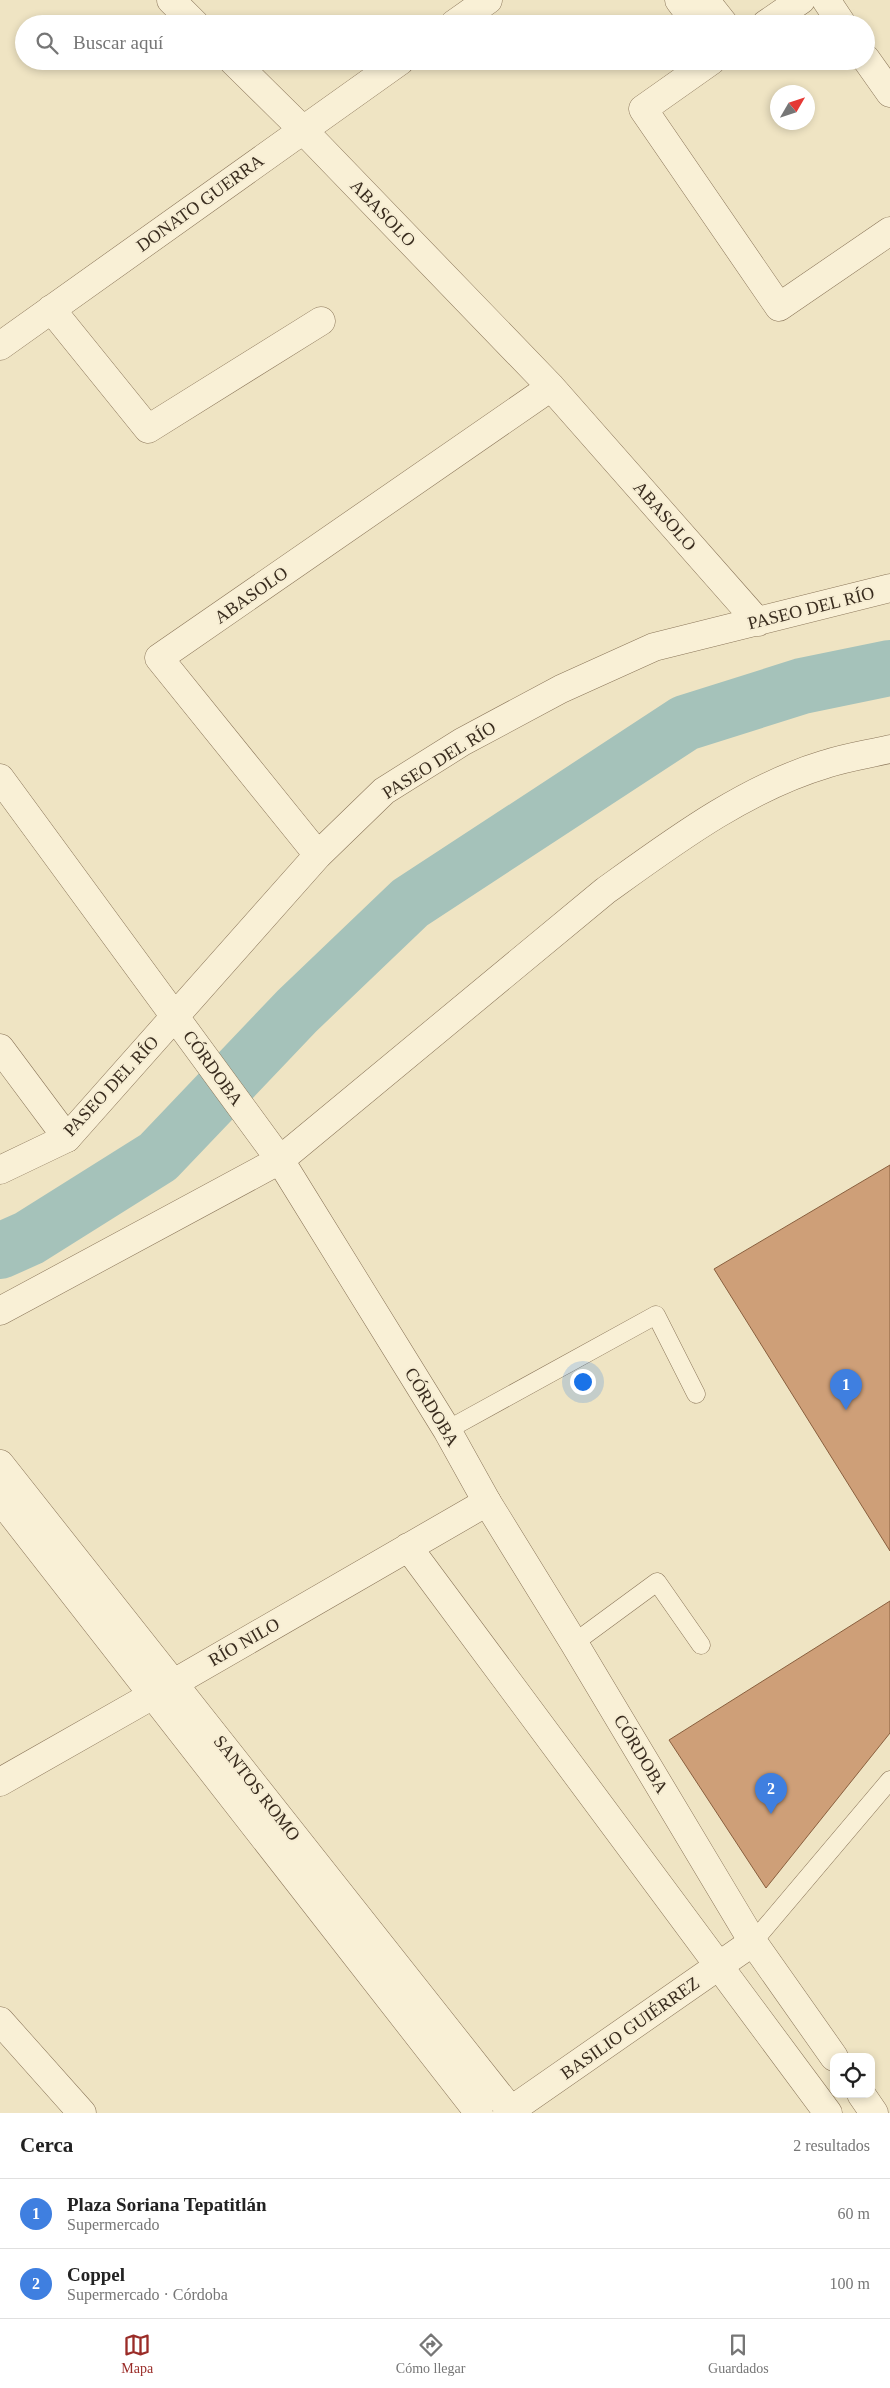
<!DOCTYPE html>
<html lang="es">
<meta charset="utf-8">
<style>
body{margin:0;font-family:Georgia,serif;background:#f6f6f6;color:#222}
.controls{position:absolute;right:15px;bottom:15px;display:grid;overflow:hidden;border-radius:10px;box-shadow:0 2px 8px #0003}
.controls button{width:45px;height:45px;display:grid;place-items:center;padding:0;border:0;border-bottom:1px solid #e0e0e0;background:#fff;color:#222;font:25px sans-serif}
.compass{position:absolute;left:770px;top:85px;width:45px;height:45px;border-radius:50%;background:#fff;box-shadow:0 2px 8px #0003;rotate:51deg}
.you{position:absolute;left:582px;top:1381px;width:18px;height:18px;margin:-12px;border:4px solid #fff;border-radius:50%;background:#1a73e8;box-shadow:0 0 0 8px #1a73e833}
.badge{display:grid;place-items:center;width:32px;height:32px;border-radius:50%;background:#9a2c28;color:#fff;font-size:16px;font-weight:700}
.pin{position:absolute;translate:-50% -41px;filter:drop-shadow(0 1px 2px #0008)}
.pin::after{content:'';position:absolute;top:26px;width:18px;height:15px;background:inherit;clip-path:polygon(0 0,100% 0,50% 100%)}
.list{margin:0;padding:0;list-style:none}
h2{display:flex;justify-content:space-between;align-items:center;height:65px;margin:0;padding:0 20px;font-size:21px}
h2 small{font-size:16px;font-weight:400;color:#767676}
.list li{display:grid;grid-template-columns:32px 1fr auto;gap:15px;align-items:center;box-sizing:border-box;height:70px;padding:0 20px;border-top:1px solid #e0e0e0}
.list b{display:block;font-size:19px;white-space:nowrap}
.list p{margin:0;font-size:16px;white-space:nowrap;color:#767676}
.list em{font-size:16px;font-style:normal;color:#767676}
.icon{flex:none;width:28px;height:28px;fill:none;stroke:currentColor;stroke-width:2;stroke-linecap:round;stroke-linejoin:round}
.map{position:relative;flex:none;width:890px;height:2113px;overflow:hidden}
.search{position:absolute;background:#fff;box-shadow:0 2px 8px #0003;left:15px;right:15px;top:15px;height:55px;display:flex;align-items:center;gap:12px;box-sizing:border-box;padding:0 18px;border-radius:28px;color:#767676;font-size:19px}
.sheet{height:205px;background:#fff}
nav{display:flex;justify-content:space-around;align-items:center;box-sizing:border-box;height:70px;border-top:1px solid #e0e0e0;background:#fff;font-size:14px;color:#767676}
nav a{display:grid;justify-items:center;gap:2px}
nav .on{color:#9a2c28}
.map>svg:first-child{display:block}
</style>
<div class="map">
<svg width="890" height="2113" viewBox="0 0 890 2113">
<rect width="100%" height="100%" fill="#efe4c3"/>
<g fill="none" stroke-linecap="round" stroke-linejoin="round">
<path stroke="#a5c2ba" stroke-width="56" d="M0,1251L29,1238L158,1157L297,1011L410,903L685,723L802,686L890,668"/>
</g>
<path fill="#ce9f78" stroke="#895f3e" d="M890,1165V1551L714,1269Z
M890,1601V1733L766,1888L669,1740Z"/>
<g fill="none" stroke-linecap="round" stroke-linejoin="round">
<defs>
<path id="service" d="M447,1430L656,1315L696,1394
M574,1643L657,1582L701,1645
M753,1942L890,1780"/>
<path id="minor" d="M171,0L195,24
M679,0L697,24
M705,0L724,24
M826,0L842,24
M454,24L488,0
M766,24L801,0
M866,59L890,93
M233,61L303,130L551,387L758,622
M711,61L643,109L779,307L890,231
M51,309L148,429L321,321
M0,346L400,61
M0,778L280,1160L447,1430L487,1502
M318,855L159,658L551,387
M67,1138L318,855L384,791L462,742L561,689L654,647L890,588
M0,1311L280,1160L605,891C673,842 745,788 826,764C847,757 869,754 890,749
M0,1782L153,1695
M0,2021L82,2113
M507,2113L753,1942"/>
<path id="tertiary" d="M0,1048L67,1138L0,1170
M0,1464L513,2113
M0,1499L479,2113
M408,1547L828,2113
M153,1695L487,1502L574,1643L753,1942L834,2057
M861,2094L874,2113"/>
</defs>
<use href="#service" stroke="#8a7559" stroke-width="19"/>
<use href="#minor" stroke="#8a7559" stroke-width="29"/>
<use href="#tertiary" stroke="#8a7559" stroke-width="29"/>
<use href="#service" stroke="#f9f0d6" stroke-width="18"/>
<use href="#minor" stroke="#f9f0d6" stroke-width="28"/>
<use href="#tertiary" stroke="#f9f0d6" stroke-width="28"/>
</g>
<g text-anchor="middle" dominant-baseline="central" stroke-width="4" stroke-linejoin="round" paint-order="stroke">
<g font-size="18" fill="#392c1e" stroke="#f6edd3">
<text transform="translate(200 203) rotate(-36)">DONATO GUERRA</text>
<text transform="translate(383 213) rotate(46)">ABASOLO</text>
<text transform="translate(665 516) rotate(49)">ABASOLO</text>
<text transform="translate(251 595) rotate(-35)">ABASOLO</text>
<text transform="translate(811 608) rotate(-14)">PASEO DEL RÍO</text>
<text transform="translate(439 760) rotate(-32)">PASEO DEL RÍO</text>
<text transform="translate(213 1068) rotate(54)">CÓRDOBA</text>
<text transform="translate(111 1086) rotate(-47)">PASEO DEL RÍO</text>
<text transform="translate(432 1407) rotate(59)">CÓRDOBA</text>
<text transform="translate(244 1642) rotate(-30)">RÍO NILO</text>
<text transform="translate(641 1754) rotate(59)">CÓRDOBA</text>
<text transform="translate(257 1788) rotate(52)">SANTOS ROMO</text>
<text transform="translate(630 2028) rotate(-35)">BASILIO GUIÉRREZ</text>
</g>
</g>
</svg>
<div class="controls">
<button><svg class="icon" aria-label="locate" viewBox="0 0 24 24"><circle cx="12" cy="12" r="6"/><path d="M12 2v4M12 18v4M2 12h4M18 12h4"/></svg></button>
</div>
<svg class="compass" viewBox="-18 -18 36 36"><path d="M0-13l5 13h-10z" fill="#e53935"/><path d="M0 13l5-13h-10z" fill="#767676"/></svg>
<div class="you"></div>
<div class="pin badge" style="left:846px;top:1410px;background:#3f7fe0">1</div>
<div class="pin badge" style="left:771px;top:1814px;background:#3f7fe0">2</div>
<div class="search"><svg class="icon" aria-label="search" viewBox="0 0 24 24"><circle cx="10" cy="10" r="6"/><path d="M15 15l6 6"/></svg>Buscar aquí</div>
</div>
<section class="sheet">
<h2>Cerca<small>2 resultados</small></h2>
<ul class="list">
<li><span class="badge" style="background:#3f7fe0">1</span><div><b>Plaza Soriana Tepatitlán</b><p>Supermercado</p></div><em>60 m</em></li>
<li><span class="badge" style="background:#3f7fe0">2</span><div><b>Coppel</b><p>Supermercado · Córdoba</p></div><em>100 m</em></li>
</ul>
</section>
<nav>
<a class="on"><svg class="icon" aria-label="map" viewBox="0 0 24 24"><path d="M3 6l6-2 6 2 6-2v14l-6 2-6-2-6 2zM9 4v14M15 6v14"/></svg>Mapa</a>
<a><svg class="icon" aria-label="directions" viewBox="0 0 24 24"><path d="M12 3l9 9-9 9-9-9zM9 14v-3h6M13 9l2 2-2 2"/></svg>Cómo llegar</a>
<a><svg class="icon" aria-label="saved" viewBox="0 0 24 24"><path d="M7 4h10v16l-5-4-5 4z"/></svg>Guardados</a>
</nav>
